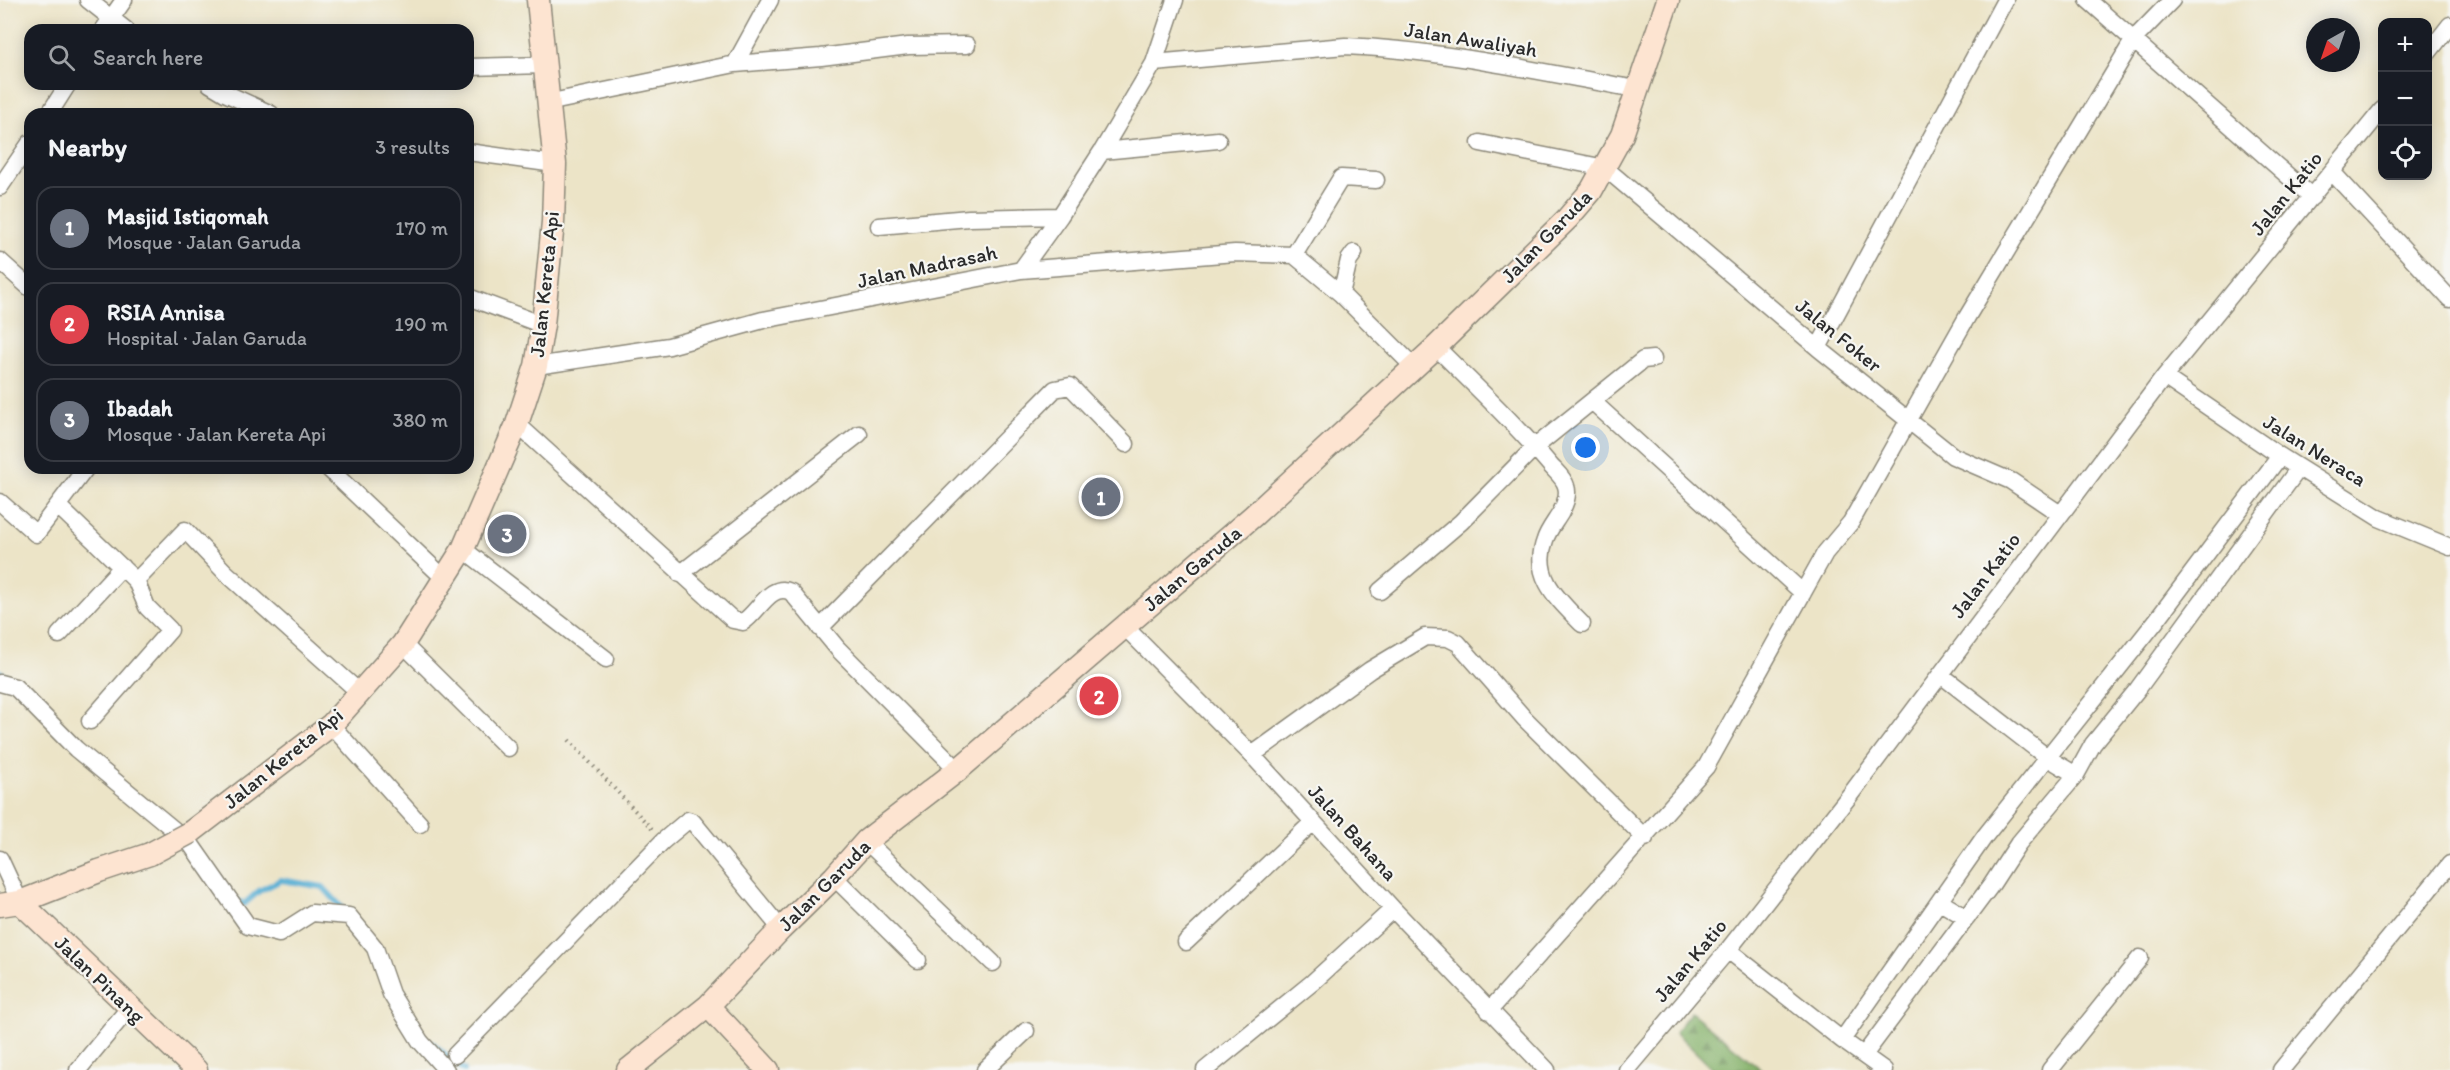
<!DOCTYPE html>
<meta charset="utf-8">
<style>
body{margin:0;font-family:Itim,sans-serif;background:#20242c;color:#f1f3f6}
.controls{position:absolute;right:18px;top:18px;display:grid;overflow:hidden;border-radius:12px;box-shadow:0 3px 15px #0003}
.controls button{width:54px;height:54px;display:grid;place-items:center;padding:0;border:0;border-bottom:2px solid #363941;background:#171b24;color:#f1f3f6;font:30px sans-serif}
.compass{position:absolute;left:2306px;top:18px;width:54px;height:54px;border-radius:50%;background:#171b24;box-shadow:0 3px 15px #0003;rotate:220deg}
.you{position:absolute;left:1586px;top:448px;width:21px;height:21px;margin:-15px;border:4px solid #fff;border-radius:50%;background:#1a73e8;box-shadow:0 0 0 9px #1a73e833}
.badge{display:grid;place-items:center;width:39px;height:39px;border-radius:50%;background:#1f6fb2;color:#fff;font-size:20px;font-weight:700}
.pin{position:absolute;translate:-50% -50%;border:3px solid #fff;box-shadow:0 2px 6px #0006}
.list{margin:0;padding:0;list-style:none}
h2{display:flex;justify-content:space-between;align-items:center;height:78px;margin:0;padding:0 24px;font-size:26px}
h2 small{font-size:20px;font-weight:400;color:#9ea1a6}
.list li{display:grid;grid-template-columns:39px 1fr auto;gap:18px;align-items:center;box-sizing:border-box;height:84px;margin:0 12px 12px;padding:0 12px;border:2px solid #363941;border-radius:18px}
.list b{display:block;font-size:22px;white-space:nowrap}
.list p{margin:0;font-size:20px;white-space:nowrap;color:#9ea1a6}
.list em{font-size:20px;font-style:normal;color:#9ea1a6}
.icon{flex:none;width:33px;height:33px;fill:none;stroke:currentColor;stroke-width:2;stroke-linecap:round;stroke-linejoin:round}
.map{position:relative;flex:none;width:2450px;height:1070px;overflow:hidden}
.search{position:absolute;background:#171b24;box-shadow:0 3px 15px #0003;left:24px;top:24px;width:450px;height:66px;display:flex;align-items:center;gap:15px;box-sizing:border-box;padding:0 21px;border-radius:18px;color:#9ea1a6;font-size:22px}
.panel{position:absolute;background:#171b24;box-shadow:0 3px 15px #0003;left:24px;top:108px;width:450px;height:366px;border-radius:18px}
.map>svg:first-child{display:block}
</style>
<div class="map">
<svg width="2450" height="1070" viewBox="0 0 2450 1070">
<defs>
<pattern id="forest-firs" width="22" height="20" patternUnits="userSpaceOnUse" patternTransform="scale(1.5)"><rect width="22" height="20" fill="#84b169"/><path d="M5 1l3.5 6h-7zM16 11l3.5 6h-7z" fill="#6c9057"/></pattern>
</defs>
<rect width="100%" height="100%" fill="#f6f6f2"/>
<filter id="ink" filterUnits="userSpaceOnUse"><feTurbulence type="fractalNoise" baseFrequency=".0167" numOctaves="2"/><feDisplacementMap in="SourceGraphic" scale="12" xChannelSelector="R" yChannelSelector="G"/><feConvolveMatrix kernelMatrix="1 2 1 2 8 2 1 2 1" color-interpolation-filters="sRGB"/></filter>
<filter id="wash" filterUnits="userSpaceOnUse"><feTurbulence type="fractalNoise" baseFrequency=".008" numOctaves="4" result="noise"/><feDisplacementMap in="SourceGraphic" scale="24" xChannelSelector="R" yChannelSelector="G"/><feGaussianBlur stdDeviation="1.35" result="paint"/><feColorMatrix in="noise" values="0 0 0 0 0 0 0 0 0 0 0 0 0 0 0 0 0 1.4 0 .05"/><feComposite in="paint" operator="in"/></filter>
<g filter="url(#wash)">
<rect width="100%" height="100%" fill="#ece4c7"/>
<path fill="url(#forest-firs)" stroke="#586e4a" stroke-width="1.5" d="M1691,1012L1762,1070H1714L1675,1032Z"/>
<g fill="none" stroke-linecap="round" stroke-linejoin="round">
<path stroke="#57aed3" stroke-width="6" d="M0,672L11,681
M236,900L244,904L259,891L281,880L323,887L345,911
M432,1043L464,1070"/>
</g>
</g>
<g filter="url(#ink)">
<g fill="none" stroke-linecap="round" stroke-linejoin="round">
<defs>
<path id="street" d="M88,0L126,30
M2088,0L2312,197
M103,30L124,0
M2428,53L2450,25
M1154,63L1345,46C1443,50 1540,72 1636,89
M735,64L770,0
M468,67L544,65
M210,84L225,93L271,114
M547,103L735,64L821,57L908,46L967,45
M49,114L68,84
M1480,143L1605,168L1818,348L1953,456L2011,481L2060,514
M1102,151L1218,140
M468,152L555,164
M2332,172L2450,299
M0,187L30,143
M879,226L969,218L1060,216
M1294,255L1341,178L1376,180
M0,261L30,288
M1021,270L1235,253L1294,255L1341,294L1414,367
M1341,294L1349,260L1354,253
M468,297L543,325
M1436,347C1474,385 1515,423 1550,465C1555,471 1564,478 1566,486C1569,495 1565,504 1561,512C1556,521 1548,530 1545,540C1531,577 1559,600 1582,624
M1818,348L2005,0
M536,366L669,346L763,320L1021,270L1060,216L1102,151L1154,63L1175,0
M2164,377L2280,456L2379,518L2450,547
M1592,401L1803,593
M517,424L733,620L743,622C759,612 770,582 791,592L838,649L958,770
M328,468L445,579
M0,502L36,534L86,468
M58,506L136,581L185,530L225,572L359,692
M463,549L606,659
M680,574L859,434
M1380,591L1461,522L1535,447L1643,360L1653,359
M1124,626L1252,755L1393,909L1547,1070
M820,628L1055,389L1070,386L1126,444
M59,635L122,567
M403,644L508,748
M1941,675L2048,758L2076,775
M0,683L15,687L76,749L190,843L248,926L279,934L312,913L349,916L375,948L391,994L420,1041L446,1070
M90,721L170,630L147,607L136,581
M331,725L420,824
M1252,755L1370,670L1425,637L1448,638L1458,643L1524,718L1645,838
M866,841L993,963
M0,859L20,902
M834,877L918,960
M1940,902L1967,918
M1186,942L1313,822
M1728,950L1842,1040L1884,1070
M1489,1011L1706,767L1825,553L1851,522L1967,317L2134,39L2172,0
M1842,1040L1985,836L2156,621L2280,456
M455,1055L663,841L688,820L693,822L781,929
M1864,1055L1992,884L2018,844L2076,775L2093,744L2137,690L2299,468
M78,1070L129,1008
M985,1070L1026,1031
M1205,1070L1313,982L1393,909
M1627,1070L1728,950L1850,795L2164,377L2382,110
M2050,1070L2140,958
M2281,1070L2450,864"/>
<path id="secondary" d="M191,832L331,725L403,644L463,549L517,424L536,366L543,325L553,222L555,164L538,0
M20,902L99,871L150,854
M0,905L20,902L196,1070
M708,1006L768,1070
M628,1070L708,1006L781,929L834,877L866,841L958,770L1253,516L1436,347L1567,219L1591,191L1622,135L1668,0"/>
</defs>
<use href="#street" stroke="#8c8879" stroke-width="19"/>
<use href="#secondary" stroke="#8c8879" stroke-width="25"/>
<path stroke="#8c8879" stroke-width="4" stroke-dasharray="1.5 4.5" stroke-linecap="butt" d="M569,740L653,830"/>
<use href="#street" stroke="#fff" stroke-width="16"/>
<use href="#secondary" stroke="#fde4d1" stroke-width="22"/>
<defs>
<path id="secondary-bridge" d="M150,854L191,832"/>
</defs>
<use href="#secondary-bridge" stroke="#8c8879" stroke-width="25" stroke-linecap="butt"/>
<use href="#secondary-bridge" stroke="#fde4d1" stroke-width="22"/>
</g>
</g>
<g text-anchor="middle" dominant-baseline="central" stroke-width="4.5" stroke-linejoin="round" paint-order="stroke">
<g font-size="21" fill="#2b2b2b" stroke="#f6f6f2">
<text transform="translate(1471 39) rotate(9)">Jalan Awaliyah</text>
<text transform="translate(2286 193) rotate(-51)">Jalan Katio</text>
<text transform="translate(1546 236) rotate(-46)">Jalan Garuda</text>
<text transform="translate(927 266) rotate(-12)">Jalan Madrasah</text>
<text transform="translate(544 284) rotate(-84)">Jalan Kereta Api</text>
<text transform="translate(1839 335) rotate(39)">Jalan Foker</text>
<text transform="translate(2315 450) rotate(32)">Jalan Neraca</text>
<text transform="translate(1192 568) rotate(-40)">Jalan Garuda</text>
<text transform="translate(1985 575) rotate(-53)">Jalan Katio</text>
<text transform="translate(283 758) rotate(-39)">Jalan Kereta Api</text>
<text transform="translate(1353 832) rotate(48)">Jalan Bahana</text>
<text transform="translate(824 885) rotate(-45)">Jalan Garuda</text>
<text transform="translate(1690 960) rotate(-50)">Jalan Katio</text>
<text transform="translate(100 979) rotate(44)">Jalan Pinang</text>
</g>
</g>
</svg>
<div class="controls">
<button>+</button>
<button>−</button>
<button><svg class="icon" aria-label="locate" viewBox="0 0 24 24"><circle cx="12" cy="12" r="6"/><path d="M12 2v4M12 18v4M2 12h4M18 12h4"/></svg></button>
</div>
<svg class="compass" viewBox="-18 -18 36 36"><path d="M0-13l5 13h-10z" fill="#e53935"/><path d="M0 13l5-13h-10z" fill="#9ea1a6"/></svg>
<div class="you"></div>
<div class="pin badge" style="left:1101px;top:497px;background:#6b7280">1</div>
<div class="pin badge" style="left:1099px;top:696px;background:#e0444e">2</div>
<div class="pin badge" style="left:507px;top:534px;background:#6b7280">3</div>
<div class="search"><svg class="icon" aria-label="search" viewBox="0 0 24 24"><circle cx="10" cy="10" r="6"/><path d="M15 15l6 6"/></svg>Search here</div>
<section class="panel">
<h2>Nearby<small>3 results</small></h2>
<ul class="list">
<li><span class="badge" style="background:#6b7280">1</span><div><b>Masjid Istiqomah</b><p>Mosque · Jalan Garuda</p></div><em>170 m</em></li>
<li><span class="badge" style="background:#e0444e">2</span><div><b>RSIA Annisa</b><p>Hospital · Jalan Garuda</p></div><em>190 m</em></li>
<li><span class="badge" style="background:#6b7280">3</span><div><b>Ibadah</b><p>Mosque · Jalan Kereta Api</p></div><em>380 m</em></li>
</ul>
</section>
</div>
